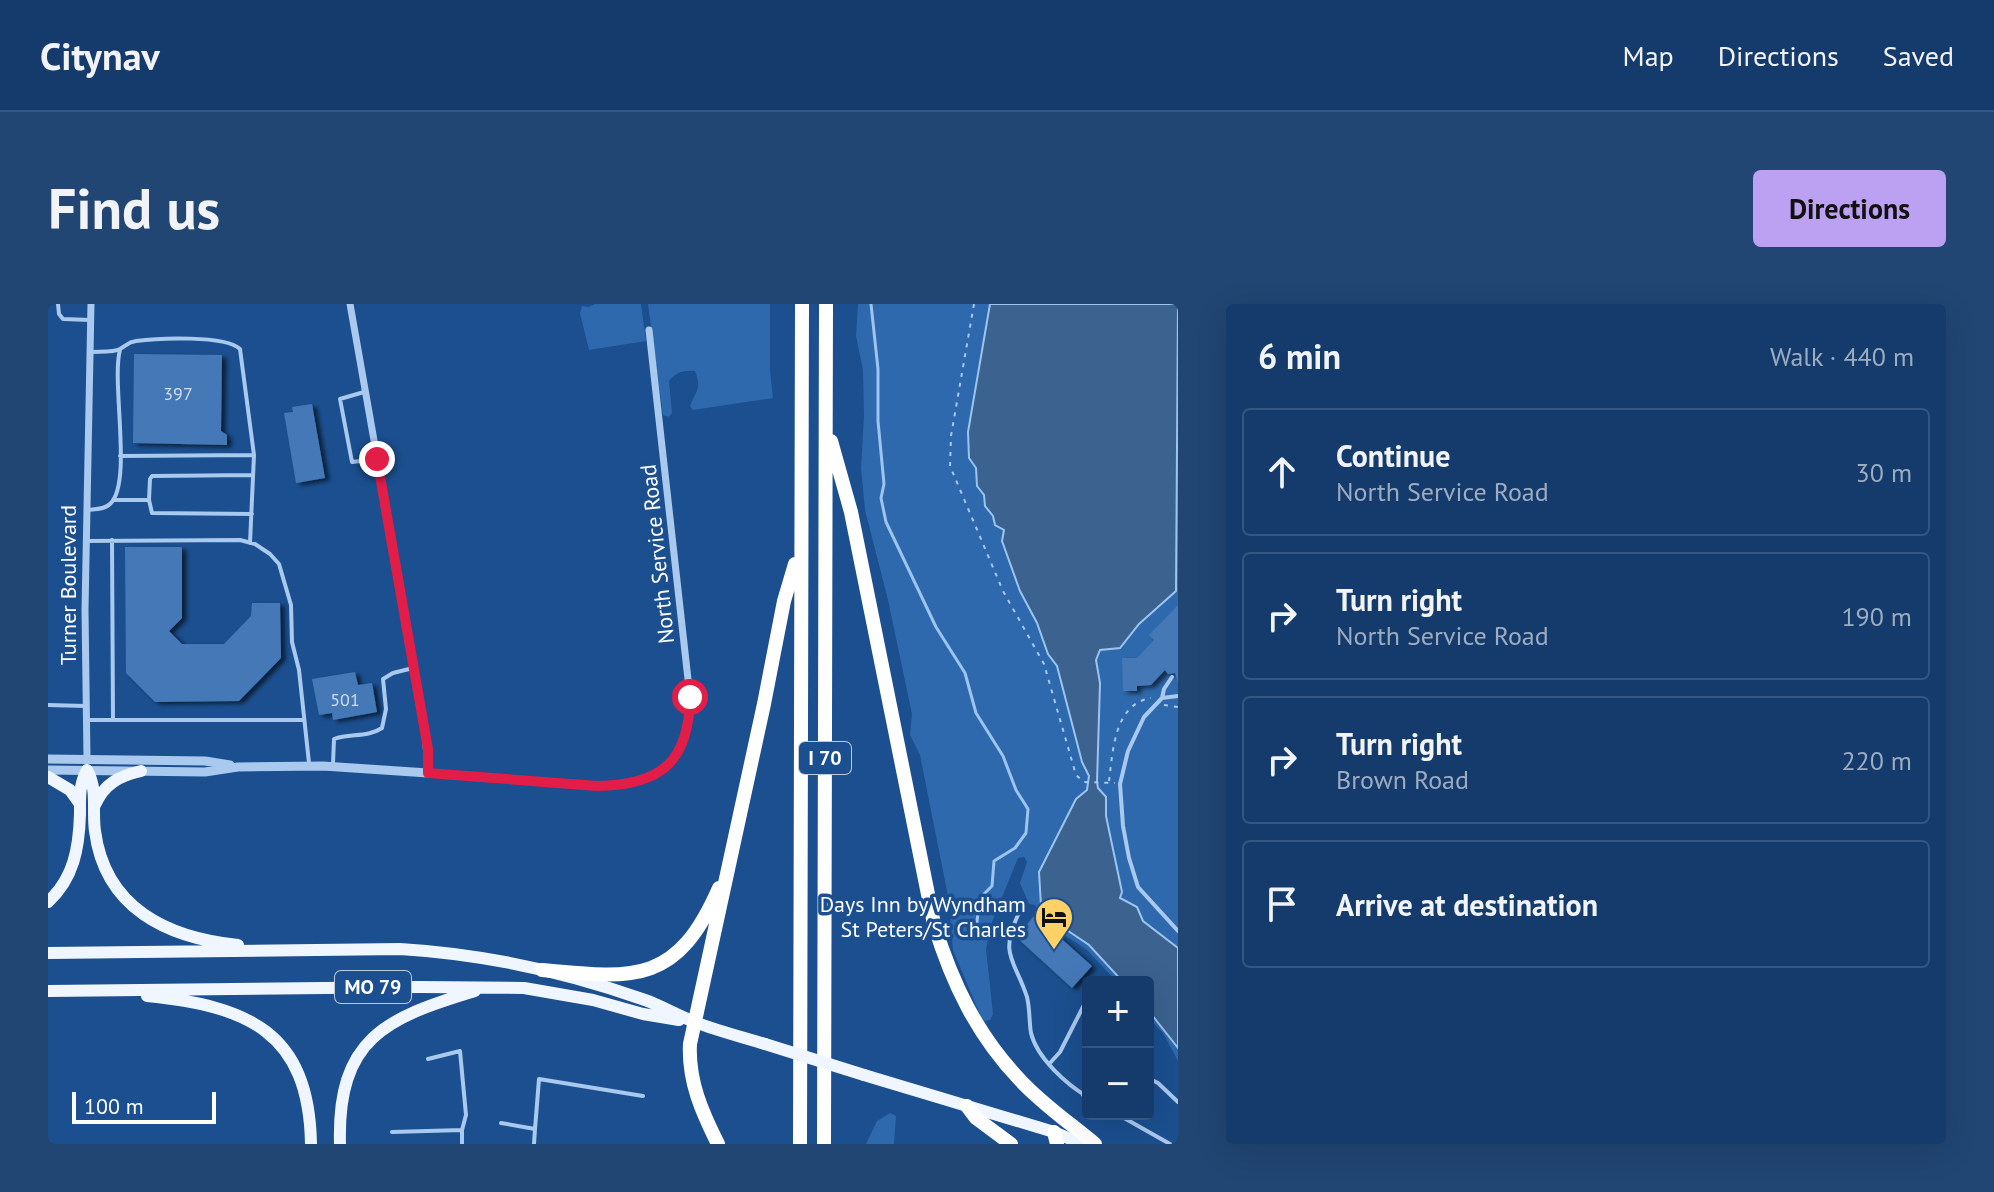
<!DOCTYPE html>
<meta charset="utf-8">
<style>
body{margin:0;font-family:"PT Sans",sans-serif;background:#214673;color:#f1f3f6}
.controls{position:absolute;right:24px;bottom:24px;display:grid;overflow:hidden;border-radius:8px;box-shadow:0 8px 32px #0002}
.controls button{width:72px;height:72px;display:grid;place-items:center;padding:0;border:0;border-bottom:2px solid #33557e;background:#143b6b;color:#f1f3f6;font:40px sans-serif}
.scale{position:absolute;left:24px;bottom:20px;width:144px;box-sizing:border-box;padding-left:8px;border:4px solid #fff;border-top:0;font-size:22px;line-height:28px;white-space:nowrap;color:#fff;-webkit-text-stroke:6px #1b4f8f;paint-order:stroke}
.stop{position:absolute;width:24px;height:24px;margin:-18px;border:6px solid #e11d48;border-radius:50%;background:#fff}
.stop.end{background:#e11d48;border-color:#fff;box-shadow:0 2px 8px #0008}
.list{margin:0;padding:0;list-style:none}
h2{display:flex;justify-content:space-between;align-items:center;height:104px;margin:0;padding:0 32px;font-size:34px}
h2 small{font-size:26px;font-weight:400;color:#9dadc1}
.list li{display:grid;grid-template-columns:52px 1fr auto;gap:24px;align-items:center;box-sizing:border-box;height:128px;margin:0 16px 16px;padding:0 16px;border:2px solid #33557e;border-radius:8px}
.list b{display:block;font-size:30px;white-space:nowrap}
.list p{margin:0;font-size:26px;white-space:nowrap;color:#9dadc1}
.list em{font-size:26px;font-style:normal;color:#9dadc1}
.icon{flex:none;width:44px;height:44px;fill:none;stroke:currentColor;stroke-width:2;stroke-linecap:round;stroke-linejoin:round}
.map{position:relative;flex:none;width:1130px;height:840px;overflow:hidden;border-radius:8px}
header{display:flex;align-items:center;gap:48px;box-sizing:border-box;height:112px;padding:0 40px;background:#143b6b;border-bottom:2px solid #33557e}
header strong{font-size:38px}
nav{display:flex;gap:44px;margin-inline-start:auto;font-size:28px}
.intro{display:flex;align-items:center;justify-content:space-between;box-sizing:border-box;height:192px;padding:0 48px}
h1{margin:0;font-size:56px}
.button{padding:20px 36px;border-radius:8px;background:#bca0f2;color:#111;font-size:28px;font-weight:700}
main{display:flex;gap:48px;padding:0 48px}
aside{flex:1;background:#143b6b;border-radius:8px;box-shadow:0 8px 32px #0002}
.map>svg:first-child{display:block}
</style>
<header>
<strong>Citynav</strong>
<nav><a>Map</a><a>Directions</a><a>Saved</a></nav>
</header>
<div class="intro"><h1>Find us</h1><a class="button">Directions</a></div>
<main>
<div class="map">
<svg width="1130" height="840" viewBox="0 0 1130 840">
<defs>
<filter id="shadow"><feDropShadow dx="4.5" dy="2.5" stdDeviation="2" flood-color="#0009"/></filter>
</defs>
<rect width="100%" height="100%" fill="#1b4f8f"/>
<path fill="#2e69ad" d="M547,0H593L598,37L541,46L532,9L534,2L541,3Z
M600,0H722V67L725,94L645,106L642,102C648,86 654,85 647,67C636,66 628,68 621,77L624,109L621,113L615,111Z
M810,0H1130V757L1115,729L1100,713V678H1069L1038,645L998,619L987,601L981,600L972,579L979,558L976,553L970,554L944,618L938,645L945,710L942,716L937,717L933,713L905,646L901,597L872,451L862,431L864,410L840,296L817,206L813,164L816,112L815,66L808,32Z
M842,809L848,812L846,840H818L829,817Z"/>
<path fill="#3c6290" stroke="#9cc4f0" stroke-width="2" d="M942,0H1130L1128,287L1091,320L1072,344L1052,346L1048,356L1052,379L1049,478L1050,484L1058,493V512L1074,588L1072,594L1089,603L1095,617L1130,644V744L1100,706V678H1075L1041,641L1001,614L993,602L991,568L1028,495L1039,486L1041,472L1034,458L1009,362L1000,350L989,319L972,287L954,237L956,226L947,221L945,212L937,202L936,191L929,182L928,164L921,154L920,128Z"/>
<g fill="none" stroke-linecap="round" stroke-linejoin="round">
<path stroke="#9cc4f0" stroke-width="3" d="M823,0L830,65V117L836,180L833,194L838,218L888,323L917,369L928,409L955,452L968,486L980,505L978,529L967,544L946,557L944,582L932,594L928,625"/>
</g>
<path fill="#4478b7" filter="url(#shadow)" d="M86,50L174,51L173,127L179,131V141L85,139Z
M264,100L277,174L248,179L236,109L245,108L244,103Z
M77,243H134V314L121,327L134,340H176L203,312L204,299H232L233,354L191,397L107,398L78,369Z
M1130,301V379L1127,369L1120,370L1117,366L1103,381L1089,382V387H1075L1074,354H1089L1106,336L1101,331Z
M307,368L310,381L324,379L329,408L285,416L284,409L271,411L264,375Z
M987,611L1044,662L1024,684L968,633Z"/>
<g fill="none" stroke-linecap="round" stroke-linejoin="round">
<path stroke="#a9c9ee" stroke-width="2" stroke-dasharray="4 6" stroke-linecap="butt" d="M926,0L903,132L902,162L955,287L996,360L1028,471L1036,478L1067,479
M1116,401L1130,403
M1061,477C1065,447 1066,400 1103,394"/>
<path stroke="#a9c9ee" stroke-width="4" d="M10,0L11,10L15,15L42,16
M41,48C50,47 65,49 72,45C78,42 80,38 88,37C110,34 177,31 192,45L206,151L202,239
M316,88L292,95L304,158L329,155
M72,152L206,151
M66,196H101L104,209L204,210
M101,196L102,175L104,172L205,171
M39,206C47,205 56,206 62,200C85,179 63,78 72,46
M64,236L65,416
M38,237L192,236L207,240L222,250L231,260L243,301L244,338L251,366L261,459
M1124,373L1116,385L1114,394L1096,413L1080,447L1072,480L1075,522L1081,554L1090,583L1130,627
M1114,394L1130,392
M0,401L38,402
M38,416H256
M285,460L286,435C302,429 319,434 334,424L338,405L335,375L345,369L365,364
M970,611C951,651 967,656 979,693C982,705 981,717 983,729C989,754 1019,781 1040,793
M380,755L412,747L418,811L414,826V840
M1002,759L1012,748L1040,693
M1100,774L1110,779L1130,798
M1035,791L1040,782
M1069,810L1122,840
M453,819L487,825L486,840
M487,825L491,775L595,792
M344,828L414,826"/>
<path stroke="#a9c9ee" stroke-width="7" d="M302,0L377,426L380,469L549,482C614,481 640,458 642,393L601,26
M39,455L37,306L43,0"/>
<path stroke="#a9c9ee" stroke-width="9" d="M0,455L157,457L182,461
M0,466L157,468L190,463L275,462L380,469"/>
<path stroke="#f0f6ff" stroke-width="12" d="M39,466C50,485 44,507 47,527C57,604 119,634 190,641
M0,473L22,486L32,500
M47,501C56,480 71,472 93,467
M0,598C26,574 31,544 32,510C32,493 31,481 39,466
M0,649L352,645C435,650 518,668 597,696C614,702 630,712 647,718C670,727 694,733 717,740
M0,687L371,683L476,684L545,696L595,710L631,716
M99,692C199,702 261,727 263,840
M816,771L1006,828L1034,840
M292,840C289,735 337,714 427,687"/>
<path stroke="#fff" stroke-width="14" d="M783,137L803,208L886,620C904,679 929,731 972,776C994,800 1022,819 1047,840
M494,666C588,675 629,680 671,584
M919,802L928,814L963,840
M1006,828L1009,840
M670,840C654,808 640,777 642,740L716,400L736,297L747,260
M752,840L754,0
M776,840L778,0"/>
<path stroke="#f0f6ff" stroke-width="12" d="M717,740L816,771"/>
</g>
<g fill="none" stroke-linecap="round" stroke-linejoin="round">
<path stroke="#e11d48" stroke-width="10" d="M329,155L380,445V469L549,482C613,481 641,458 642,393"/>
</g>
<defs>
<symbol id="hotel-pin" viewBox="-11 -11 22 30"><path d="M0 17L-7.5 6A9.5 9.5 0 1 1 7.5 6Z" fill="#ffd166" stroke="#1b4f8f"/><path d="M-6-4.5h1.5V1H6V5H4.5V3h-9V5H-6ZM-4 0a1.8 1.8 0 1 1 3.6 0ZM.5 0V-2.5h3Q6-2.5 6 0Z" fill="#111"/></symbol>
</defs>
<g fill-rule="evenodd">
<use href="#hotel-pin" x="984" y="591" width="44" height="60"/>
</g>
<g text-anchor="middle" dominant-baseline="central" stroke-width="7" stroke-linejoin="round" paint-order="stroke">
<g font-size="18" fill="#d0dded">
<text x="130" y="89">397</text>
<text x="297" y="395">501</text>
</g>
<g fill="#1b4f8f" stroke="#bbcadd" stroke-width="2">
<rect x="751" y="438" width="52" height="32" rx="6"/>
<rect x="287" y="667" width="76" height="32" rx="6"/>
</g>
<g font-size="20" font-weight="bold" fill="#fff">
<text x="777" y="454">I 70</text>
<text x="325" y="683">MO 79</text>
</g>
<g font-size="22" fill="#fff" stroke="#1b4f8f">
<text transform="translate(609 250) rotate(-96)">North Service Road</text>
<text transform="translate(20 281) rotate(-90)">Turner Boulevard</text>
</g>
<g font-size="22" fill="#fff" stroke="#1b4f8f" text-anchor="end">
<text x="978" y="600">Days Inn by Wyndham<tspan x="978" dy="25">St Peters/St Charles</tspan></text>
</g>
</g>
</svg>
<div class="controls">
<button>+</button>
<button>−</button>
</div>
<div class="scale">100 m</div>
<div class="stop" style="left:642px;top:393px"></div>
<div class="stop end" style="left:329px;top:155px"></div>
</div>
<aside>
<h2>6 min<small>Walk · 440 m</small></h2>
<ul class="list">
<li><svg class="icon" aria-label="ahead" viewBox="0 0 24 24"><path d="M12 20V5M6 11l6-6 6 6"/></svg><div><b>Continue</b><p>North Service Road</p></div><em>30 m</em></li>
<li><svg class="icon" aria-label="right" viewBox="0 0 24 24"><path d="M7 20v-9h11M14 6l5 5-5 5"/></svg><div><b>Turn right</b><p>North Service Road</p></div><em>190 m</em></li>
<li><svg class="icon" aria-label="right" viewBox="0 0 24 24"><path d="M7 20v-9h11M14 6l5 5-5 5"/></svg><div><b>Turn right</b><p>Brown Road</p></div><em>220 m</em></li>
<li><svg class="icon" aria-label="arrive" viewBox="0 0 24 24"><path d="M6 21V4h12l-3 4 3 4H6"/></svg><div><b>Arrive at destination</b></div></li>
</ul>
</aside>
</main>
